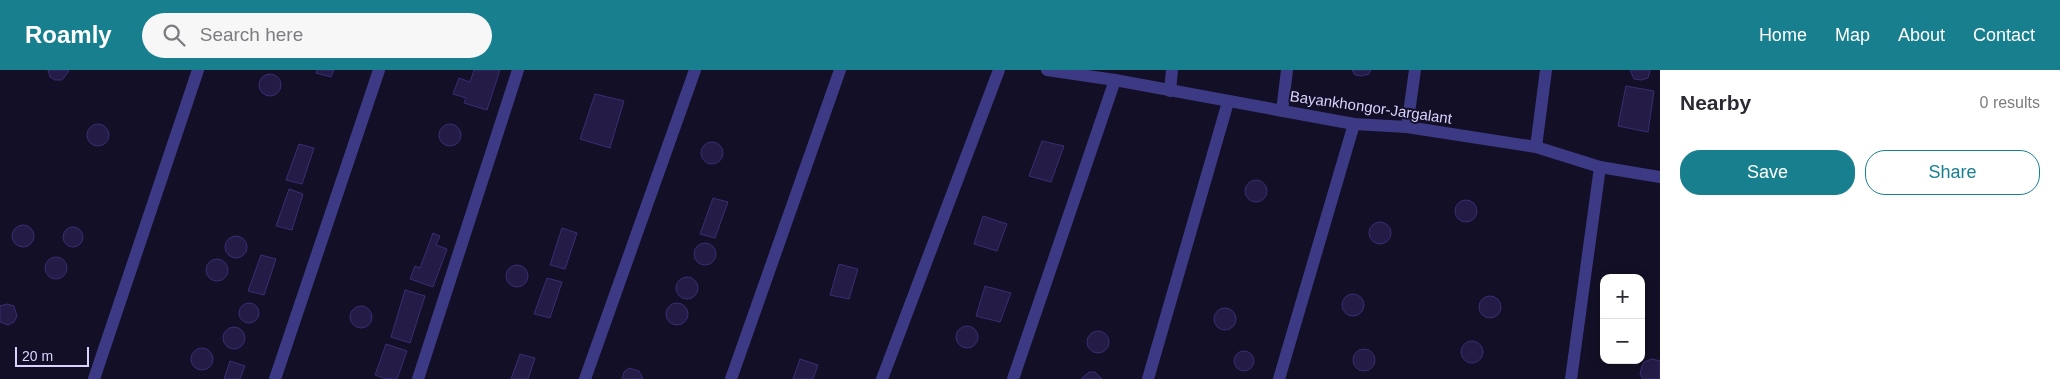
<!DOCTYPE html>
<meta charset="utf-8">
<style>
body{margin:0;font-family:Arial,sans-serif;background:#f7f7f7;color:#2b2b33}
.controls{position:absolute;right:15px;bottom:15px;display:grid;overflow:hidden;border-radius:10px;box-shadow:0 2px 12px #0003}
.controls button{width:45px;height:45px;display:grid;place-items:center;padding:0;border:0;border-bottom:1px solid #e1e1e2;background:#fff;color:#2b2b33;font:25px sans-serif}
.scale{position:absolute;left:15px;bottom:12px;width:74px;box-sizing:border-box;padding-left:5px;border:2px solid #d9d4ff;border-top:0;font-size:14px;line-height:18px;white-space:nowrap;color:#d9d4ff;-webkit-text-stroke:4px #130f26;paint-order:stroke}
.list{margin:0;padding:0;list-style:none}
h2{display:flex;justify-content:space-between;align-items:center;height:65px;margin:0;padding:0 20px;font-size:21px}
h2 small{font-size:16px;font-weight:400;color:#7c7c81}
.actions{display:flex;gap:10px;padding:15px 20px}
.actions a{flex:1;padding:11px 0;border:1px solid #187f8f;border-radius:20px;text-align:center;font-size:18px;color:#187f8f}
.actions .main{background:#187f8f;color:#fff}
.icon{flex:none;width:28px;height:28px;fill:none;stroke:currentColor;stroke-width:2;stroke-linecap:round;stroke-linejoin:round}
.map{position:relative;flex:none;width:1660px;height:309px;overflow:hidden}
header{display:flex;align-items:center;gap:30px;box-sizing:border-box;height:70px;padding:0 25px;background:#187f8f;color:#fff}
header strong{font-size:24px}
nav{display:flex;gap:28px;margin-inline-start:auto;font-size:18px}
.search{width:350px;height:45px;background:#f7f7f7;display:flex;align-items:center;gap:12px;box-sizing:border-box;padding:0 18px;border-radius:28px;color:#7c7c81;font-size:19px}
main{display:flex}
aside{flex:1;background:#fff}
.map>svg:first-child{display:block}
</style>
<header>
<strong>Roamly</strong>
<div class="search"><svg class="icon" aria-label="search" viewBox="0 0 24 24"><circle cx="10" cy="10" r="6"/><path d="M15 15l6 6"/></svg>Search here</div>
<nav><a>Home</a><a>Map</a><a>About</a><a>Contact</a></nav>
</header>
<main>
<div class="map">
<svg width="1660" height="309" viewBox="0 0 1660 309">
<rect width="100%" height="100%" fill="#130f26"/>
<path fill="#241b47" stroke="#3b2d73" d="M48,0H68L69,1L62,10H55L50,7Z
M317,0H334L331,7L316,3Z
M474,0H500L487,40L464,33L466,28L453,24L459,8L470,12Z
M1352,0H1371L1369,4L1362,6L1355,5Z
M1630,0H1650V1L1648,8L1641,10L1634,9Z
M259 15a11 11 0 1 1 22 0a11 11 0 1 1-22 0Z
M1626,16L1654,21L1648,62L1618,56Z
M595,24L624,31L610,78L580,69Z
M439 65a11 11 0 1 1 22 0a11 11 0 1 1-22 0Z
M87 65a11 11 0 1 1 22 0a11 11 0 1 1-22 0Z
M1042,71L1064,76L1051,112L1029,106Z
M701 83a11 11 0 1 1 22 0a11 11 0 1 1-22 0Z
M299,74L314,78L302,114L286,110Z
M1245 121a11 11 0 1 1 22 0a11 11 0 1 1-22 0Z
M289,119L303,124L292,160L276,156Z
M713,128L728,132L715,168L700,164Z
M1455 141a11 11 0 1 1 22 0a11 11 0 1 1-22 0Z
M983,146L1007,154L997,181L974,174Z
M1369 163a11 11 0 1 1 22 0a11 11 0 1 1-22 0Z
M12 166a11 11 0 1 1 22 0a11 11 0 1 1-22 0Z
M63 167a10 10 0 1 1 20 0a10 10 0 1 1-20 0Z
M562,158L577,163L565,199L550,195Z
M433,163L440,166L436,175L447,179L433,217L410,209L415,196L420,198Z
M225 177a11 11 0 1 1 22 0a11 11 0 1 1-22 0Z
M694 184a11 11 0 1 1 22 0a11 11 0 1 1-22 0Z
M261,185L276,189L264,225L248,221Z
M45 198a11 11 0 1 1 22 0a11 11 0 1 1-22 0Z
M206 200a11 11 0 1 1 22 0a11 11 0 1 1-22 0Z
M839,194L858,199L849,229L830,225Z
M506 206a11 11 0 1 1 22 0a11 11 0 1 1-22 0Z
M676 218a11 11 0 1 1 22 0a11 11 0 1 1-22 0Z
M547,208L562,212L550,248L534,244Z
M985,216L1011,223L1000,252L976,246Z
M405,220L425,226L410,273L391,267Z
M1342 235a11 11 0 1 1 22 0a11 11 0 1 1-22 0Z
M1479 237a11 11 0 1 1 22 0a11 11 0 1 1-22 0Z
M239 243a10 10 0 1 1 20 0a10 10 0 1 1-20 0Z
M666 244a11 11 0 1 1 22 0a11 11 0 1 1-22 0Z
M7,234L14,236L17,246L14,252L8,255L0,252V236Z
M350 247a11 11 0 1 1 22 0a11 11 0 1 1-22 0Z
M1214 249a11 11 0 1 1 22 0a11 11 0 1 1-22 0Z
M956 267a11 11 0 1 1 22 0a11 11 0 1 1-22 0Z
M223 268a11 11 0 1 1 22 0a11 11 0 1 1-22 0Z
M1087 272a11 11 0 1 1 22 0a11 11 0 1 1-22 0Z
M1461 282a11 11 0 1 1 22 0a11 11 0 1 1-22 0Z
M386,274L407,281L397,309H386L375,305Z
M191 289a11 11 0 1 1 22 0a11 11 0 1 1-22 0Z
M1353 290a11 11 0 1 1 22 0a11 11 0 1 1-22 0Z
M1234 291a10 10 0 1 1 20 0a10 10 0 1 1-20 0Z
M520,284L535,288L528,309H511Z
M800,289L818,295L813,309H793Z
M1652,289L1660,291V309H1643L1640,304L1642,296L1644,292Z
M230,291L245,296L240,309H224Z
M629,298L639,301L643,309H622L624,302Z
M1089,302H1095L1102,309H1081Z"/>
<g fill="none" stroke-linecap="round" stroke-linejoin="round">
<path stroke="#3d3a85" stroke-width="12" d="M1170,21L1172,0
M1282,41L1287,0
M1407,57L1415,0
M1536,77L1546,0
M94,309L198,0
M275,309L379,0
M418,309L518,0
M585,309L695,0
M731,309L840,0
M882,309L999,0
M1013,309L1115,10
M1148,309L1228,32
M1279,309L1354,54
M1571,309L1600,97"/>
<path stroke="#3d3a85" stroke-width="12" d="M1047,0L1115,10L1354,54L1407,57L1536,77L1600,97L1660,107"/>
</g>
<g text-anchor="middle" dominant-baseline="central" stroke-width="4" stroke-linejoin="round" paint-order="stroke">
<g font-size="15" fill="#d9d4ff" stroke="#130f26">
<text transform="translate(1371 37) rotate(8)">Bayankhongor-Jargalant</text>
</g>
</g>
</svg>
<div class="controls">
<button>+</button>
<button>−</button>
</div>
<div class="scale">20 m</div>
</div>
<aside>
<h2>Nearby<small>0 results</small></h2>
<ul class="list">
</ul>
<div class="actions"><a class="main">Save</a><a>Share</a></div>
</aside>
</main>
